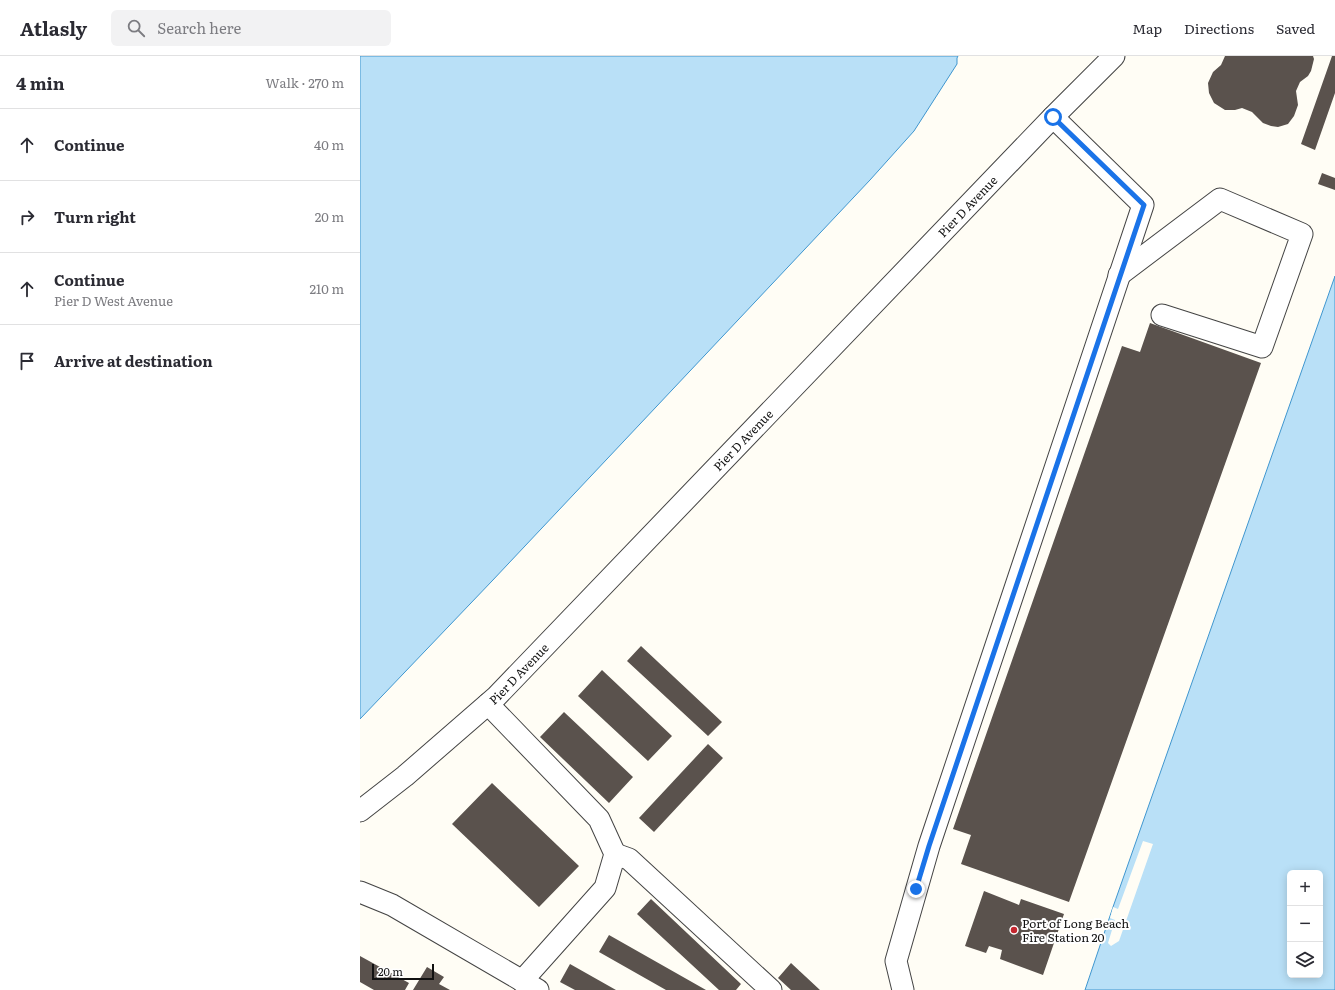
<!DOCTYPE html>
<meta charset="utf-8">
<style>
body{margin:0;font-family:Literata,serif;background:#f2f2f3;color:#2b2b33}
.controls{position:absolute;right:12px;bottom:12px;display:grid;overflow:hidden;border-radius:6px;box-shadow:0 2px 10px #0003}
.controls button{width:36px;height:36px;display:grid;place-items:center;padding:0;border:0;border-bottom:1px solid #e1e1e2;background:#fff;color:#2b2b33;font:20px sans-serif}
.scale{position:absolute;left:12px;bottom:10px;width:62px;box-sizing:border-box;padding-left:4px;border:2px solid #111;border-top:0;font-size:11px;line-height:14px;white-space:nowrap;color:#111;-webkit-text-stroke:3px #fff;paint-order:stroke}
.stop{position:absolute;width:12px;height:12px;margin:-9px;border:3px solid #1a73e8;border-radius:50%;background:#fff}
.stop.end{background:#1a73e8;border-color:#fff;box-shadow:0 1px 4px #0008}
.list{margin:0;padding:0;list-style:none}
h2{display:flex;justify-content:space-between;align-items:center;height:52px;margin:0;padding:0 16px;font-size:17px}
h2 small{font-size:13px;font-weight:400;color:#7c7c81}
.list li{display:grid;grid-template-columns:26px 1fr auto;gap:12px;align-items:center;box-sizing:border-box;height:72px;padding:0 16px;border-top:1px solid #e1e1e2}
.list b{display:block;font-size:15px;white-space:nowrap}
.list p{margin:0;font-size:13px;white-space:nowrap;color:#7c7c81}
.list em{font-size:13px;font-style:normal;color:#7c7c81}
.icon{flex:none;width:22px;height:22px;fill:none;stroke:currentColor;stroke-width:2;stroke-linecap:round;stroke-linejoin:round}
.map{position:relative;flex:none;width:975px;height:934px;overflow:hidden}
header{display:flex;align-items:center;gap:24px;box-sizing:border-box;height:56px;padding:0 20px;background:#fff;border-bottom:1px solid #e1e1e2}
header strong{font-size:19px}
nav{display:flex;gap:22px;margin-inline-start:auto;font-size:14px}
.search{width:280px;height:36px;background:#f2f2f3;display:flex;align-items:center;gap:10px;box-sizing:border-box;padding:0 14px;border-radius:6px;color:#7c7c81;font-size:15px}
main{display:flex}
aside{flex:1;background:#fff}
.map>svg:first-child{display:block}
</style>
<header>
<strong>Atlasly</strong>
<div class="search"><svg class="icon" aria-label="search" viewBox="0 0 24 24"><circle cx="10" cy="10" r="6"/><path d="M15 15l6 6"/></svg>Search here</div>
<nav><a>Map</a><a>Directions</a><a>Saved</a></nav>
</header>
<main>
<aside>
<h2>4 min<small>Walk · 270 m</small></h2>
<ul class="list">
<li><svg class="icon" aria-label="ahead" viewBox="0 0 24 24"><path d="M12 20V5M6 11l6-6 6 6"/></svg><div><b>Continue</b></div><em>40 m</em></li>
<li><svg class="icon" aria-label="right" viewBox="0 0 24 24"><path d="M7 20v-9h11M14 6l5 5-5 5"/></svg><div><b>Turn right</b></div><em>20 m</em></li>
<li><svg class="icon" aria-label="ahead" viewBox="0 0 24 24"><path d="M12 20V5M6 11l6-6 6 6"/></svg><div><b>Continue</b><p>Pier D West Avenue</p></div><em>210 m</em></li>
<li><svg class="icon" aria-label="arrive" viewBox="0 0 24 24"><path d="M6 21V4h12l-3 4 3 4H6"/></svg><div><b>Arrive at destination</b></div></li>
</ul>
</aside>
<div class="map">
<svg width="975" height="934" viewBox="0 0 975 934">
<rect width="100%" height="100%" fill="#fffdf5"/>
<path fill="#b9e0f7" stroke="#3f96cf" fill-rule="evenodd" d="M0,0H598L597,2V8L554,75L510,124L132,525L0,663Z
M975,220V934H725L753,851ZM930,817H960V919H930Z"/>
<path fill="#fffdf5" d="M783,785L793,788L759,885L751,890L748,887L755,864L750,862L753,851L758,853Z"/>
<path fill="#5a524d" d="M865,0H953L954,3L951,15L948,20L940,26L936,35L938,49L934,60L928,68L918,71L911,70L903,67L892,56L882,52L875,54H865L854,47L849,37L848,27L853,16L861,9Z
M972,0H975V37L955,94L941,88Z
M962,117L975,122V134L958,128Z
M790,267L901,307L709,846L601,808L611,779L593,773L762,290L780,296Z
M281,590L362,666L348,680L267,605Z
M242,614L312,680L288,705L218,640Z
M204,656L273,721L249,747L180,681Z
M348,688L363,702L294,776L279,762Z
M132,727L219,810L179,851L92,768Z
M624,835L659,849L661,843L704,858L683,919L640,903L642,894L629,890L626,897L605,890Z
M291,843L381,928L376,934H359L277,858Z
M249,879L346,934H306L239,896Z
M0,900L49,927L45,934H14L0,926Z
M431,907L460,934H431L418,922Z
M210,908L256,934H215L200,926Z
M67,911L84,921L79,928L90,934H53Z"/>
<g fill="none" stroke-linecap="round" stroke-linejoin="round">
<defs>
<g id="minor">
<path d="M759,219L860,143L942,178L902,291L802,259"/>
<path d="M128,648L239,763L255,798L245,832L162,925"/>
<path id="s1" d="M0,755L45,720L136,641L693,61L754,0"/>
<path d="M255,798L269,803L411,934"/>
<path d="M0,836L32,849L178,934"/>
<path d="M543,934L536,905L569,790L783,149L693,61"/>
</g>
</defs>
<use href="#minor" stroke="#444" stroke-width="23"/>
<use href="#minor" stroke="#fff" stroke-width="21"/>
</g>
<g fill="none" stroke-linecap="round" stroke-linejoin="round">
<path stroke="#1a73e8" stroke-width="5" d="M556,833L569,790L784,149L693,61"/>
</g>
<circle fill="#c4262e" stroke="#fff" stroke-width="1.5" cx="654" cy="874" r="4"/>
<g text-anchor="middle" dominant-baseline="central" stroke-width="4" stroke-linejoin="round" paint-order="stroke">
<g font-size="12" fill="#111" stroke="#fff">
<text stroke="none"><textPath href="#s1" startOffset="858">Pier D Avenue</textPath></text>
<text stroke="none"><textPath href="#s1" startOffset="534">Pier D Avenue</textPath></text>
<text stroke="none"><textPath href="#s1" startOffset="210">Pier D Avenue</textPath></text>
</g>
<g font-size="12" fill="#111" stroke="#fff" text-anchor="start">
<text x="662" y="867">Port of Long Beach<tspan x="662" dy="14">Fire Station 20</tspan></text>
</g>
</g>
</svg>
<div class="controls">
<button>+</button>
<button>−</button>
<button><svg class="icon" aria-label="layers" viewBox="0 0 24 24"><path d="M12 4l9 5-9 5-9-5zM3 14l9 5 9-5"/></svg></button>
</div>
<div class="scale">20 m</div>
<div class="stop" style="left:693px;top:61px"></div>
<div class="stop end" style="left:556px;top:833px"></div>
</div>
</main>
